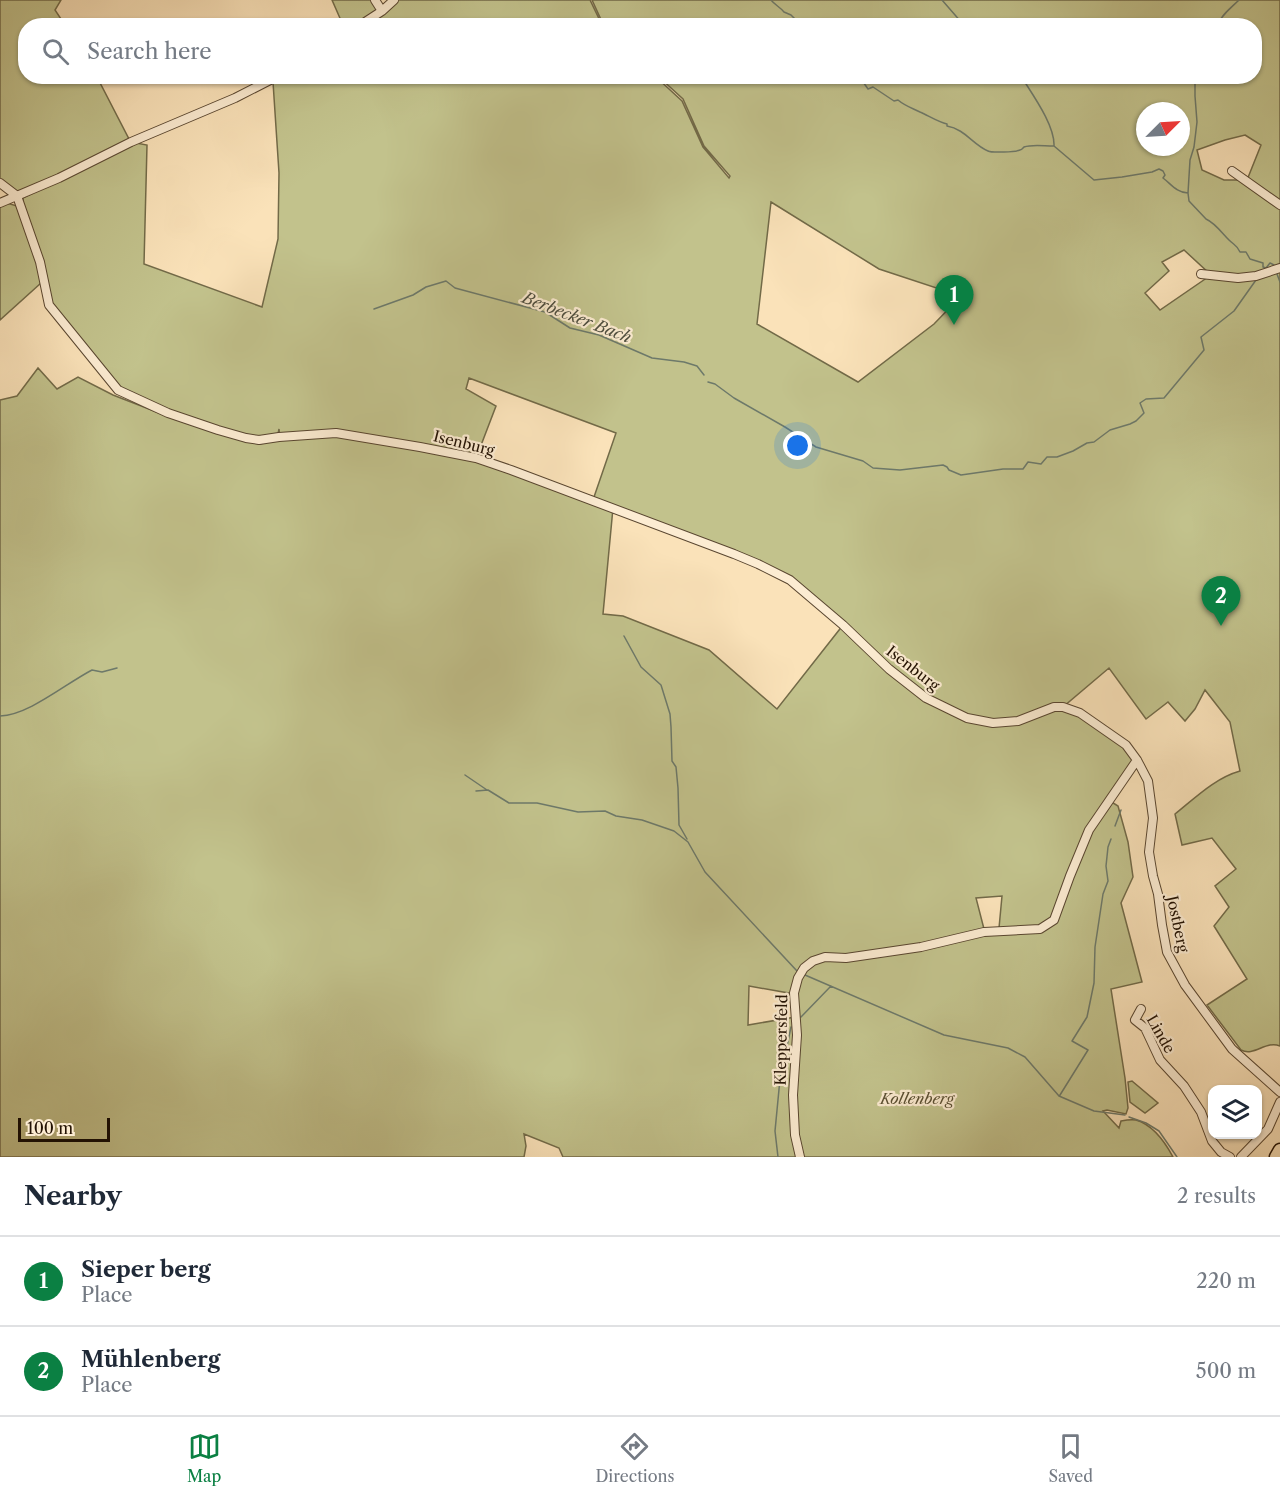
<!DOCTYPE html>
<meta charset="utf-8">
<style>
body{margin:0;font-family:"Libre Caslon Text",serif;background:#f2f2f3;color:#1f2937}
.controls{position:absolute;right:18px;bottom:18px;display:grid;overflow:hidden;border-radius:12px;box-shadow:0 2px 4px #0004}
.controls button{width:54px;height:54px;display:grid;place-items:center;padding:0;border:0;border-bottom:2px solid #e0e1e3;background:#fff;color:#1f2937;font:30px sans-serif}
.compass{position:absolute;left:1136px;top:102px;width:54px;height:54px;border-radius:50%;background:#fff;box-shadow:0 2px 4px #0004;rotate:66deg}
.scale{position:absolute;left:18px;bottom:15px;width:92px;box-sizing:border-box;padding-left:6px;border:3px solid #231203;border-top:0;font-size:16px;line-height:21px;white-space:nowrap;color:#231203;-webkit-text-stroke:4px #fcecd2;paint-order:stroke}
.you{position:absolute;left:798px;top:446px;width:21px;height:21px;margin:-15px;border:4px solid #fff;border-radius:50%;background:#1a73e8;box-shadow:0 0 0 9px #1a73e833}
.badge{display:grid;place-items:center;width:39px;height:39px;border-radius:50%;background:#0b8043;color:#fff;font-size:20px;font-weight:700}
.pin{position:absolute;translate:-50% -50px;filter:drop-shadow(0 2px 3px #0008)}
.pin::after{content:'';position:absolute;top:32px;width:21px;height:18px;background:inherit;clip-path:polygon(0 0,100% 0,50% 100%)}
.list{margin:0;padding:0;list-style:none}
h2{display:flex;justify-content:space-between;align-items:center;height:78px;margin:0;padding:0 24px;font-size:26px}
h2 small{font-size:20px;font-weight:400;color:#747a83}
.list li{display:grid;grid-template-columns:39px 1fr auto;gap:18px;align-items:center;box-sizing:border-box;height:90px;padding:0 24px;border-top:2px solid #e0e1e3}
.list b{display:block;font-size:22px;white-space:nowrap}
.list p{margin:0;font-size:20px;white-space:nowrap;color:#747a83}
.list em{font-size:20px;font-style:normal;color:#747a83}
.icon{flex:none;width:33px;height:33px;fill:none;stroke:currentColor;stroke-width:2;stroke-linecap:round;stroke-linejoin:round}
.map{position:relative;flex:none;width:1280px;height:1157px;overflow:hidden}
.search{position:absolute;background:#fff;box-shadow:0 2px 4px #0004;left:18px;right:18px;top:18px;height:66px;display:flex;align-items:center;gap:15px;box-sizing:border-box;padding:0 21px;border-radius:24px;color:#747a83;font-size:22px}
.sheet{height:258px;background:#fff}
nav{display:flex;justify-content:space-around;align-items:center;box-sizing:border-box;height:84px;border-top:2px solid #e0e1e3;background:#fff;font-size:16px;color:#747a83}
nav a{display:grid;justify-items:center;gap:3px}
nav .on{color:#0b8043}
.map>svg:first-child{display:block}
</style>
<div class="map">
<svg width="1280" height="1157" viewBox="0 0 1280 1157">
<rect width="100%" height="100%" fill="#fae2b9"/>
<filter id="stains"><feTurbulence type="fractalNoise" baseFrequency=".00333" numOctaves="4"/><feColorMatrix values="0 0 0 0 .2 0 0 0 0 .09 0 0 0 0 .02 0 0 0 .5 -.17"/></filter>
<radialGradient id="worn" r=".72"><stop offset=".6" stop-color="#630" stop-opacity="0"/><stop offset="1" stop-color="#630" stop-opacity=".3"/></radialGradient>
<path fill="#c2c28c" stroke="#726a48" stroke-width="1.5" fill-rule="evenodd" d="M0,0H61L55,10L65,25L26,26V76L97,77L130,141L58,177L17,193L0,182Z
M332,0H373L377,10L354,25H343Z
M397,0H590L602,25L363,26Z
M592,0H1280V1046C1266,1040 1254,1057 1241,1050L1207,1005L1247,979L1214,926L1229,907L1215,886L1236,869L1212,838L1182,845L1175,814C1195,798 1215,778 1240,771L1230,722L1205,690L1195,709L1185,721L1168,702L1146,719L1109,668L1063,707L1080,713L1126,745L1137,760L1110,801L1118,806L1128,842L1133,877L1121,903L1142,982L1111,989L1125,1078L1128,1108L1126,1114L1107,1110L1103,1111L1119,1128L1121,1121C1126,1120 1131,1119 1136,1120C1153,1125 1165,1142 1173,1157H563L559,1148L524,1134L526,1146L524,1157H0V400L17,396L38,368L57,389L78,377L113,395L167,416L246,441L260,444L280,439L279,429L278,434C268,435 260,437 250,436C232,434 214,426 197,420C171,410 143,403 120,387L53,305L23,202V198L131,142L147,145L144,264L262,307L278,239L279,173L273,82L282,77H656L682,101L703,147L729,178L730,176L704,146L683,99L659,77L1254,76V26H604ZM1145,111H1181V147H1145ZM1245,135L1261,145L1247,180H1224L1202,170L1197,150L1225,140ZM771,202L879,269L961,296L934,324L858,382L757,324ZM1184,250L1211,275L1160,310L1145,293L1169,271L1162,262ZM469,378L616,433L594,497L475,461L496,406L466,389ZM613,508L790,580L843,625L777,709L709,650L623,616L603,614ZM1002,896L999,928L984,929L976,898ZM749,986L794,994L795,1017L748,1025Z
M7,203L17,206L38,262L41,283L0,320V205Z
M1132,1081L1158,1103L1145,1113L1130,1102L1128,1082Z"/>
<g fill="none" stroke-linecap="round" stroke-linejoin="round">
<path stroke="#6d796a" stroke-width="1.5" d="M771,0C775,5 780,7 784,12L791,15L802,26
M942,0L962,23L966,26
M1217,26C1221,15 1231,8 1239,0
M859,76L868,89L873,87L894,101L898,100C905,106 912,108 920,112C929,116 938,122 947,124V126C965,129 973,145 988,151C992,153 1016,152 1020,150C1022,150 1023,148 1024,147C1032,144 1044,146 1053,146
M1021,76C1032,94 1055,125 1054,146L1094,180L1122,177L1152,172L1159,169L1163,171L1165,175L1163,178C1171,184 1177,193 1188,193
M1195,76V96L1197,122L1194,147L1190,160L1188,193L1189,201L1206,219C1215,223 1222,233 1229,240C1234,245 1237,245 1240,252H1246L1250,259L1263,263V267L1266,268L1270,263L1274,265
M1277,274L1280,282
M374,309L413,295L426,287L446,281L455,288L545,312L570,328L599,335L652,358L684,362L697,366L704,375
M708,382L715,384L734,398L785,427L816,447L863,461L873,468L900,470L943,465L947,467L949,470L961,475L1003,469H1023L1028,462L1041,464L1047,457H1057L1073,451L1087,443L1094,442L1110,430L1130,424L1136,421L1144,413L1140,403L1146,399L1164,398L1204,350L1201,337L1234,311L1256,280
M624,636L641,667L661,685L670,714L671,727L672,761L676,767L678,788L679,825L687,839
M0,716C29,715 65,684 92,670L102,672L117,668
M465,775L487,790
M476,791L488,790L509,803H537L578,812L605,811L616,816L642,820L674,831L688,842L705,872L797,971
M1115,826L1121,810
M805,975L944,1035L1008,1048L1025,1057L1059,1096L1094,1111L1125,1115
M801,1017L831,986
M1060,1095L1088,1050L1072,1041L1087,1017L1094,983L1095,947L1103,894L1108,881L1106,866L1108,847L1111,839
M1129,1117L1146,1123L1159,1131L1177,1157
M778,1157L775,1131L780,1079L791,1027"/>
<defs>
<path id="minor" d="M375,0L382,11
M359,26L382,11L394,0
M1232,171L1280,205
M0,183L17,196
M17,196L40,262L49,305L118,390L168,413L218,430L246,438L259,440L279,437L336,433L420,447L476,458L511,470L734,554L758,564L790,580L843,625L889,669L926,698L967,718L993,723L1018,721L1054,707H1063L1080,713L1126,745L1137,760L1148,781L1153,818L1149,852L1153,876L1158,894L1162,925L1167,952L1185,985L1232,1049L1280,1092
M0,203L59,178L131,142L235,98L278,76
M1201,274L1238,278L1256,276L1280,268
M1141,1009L1135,1020L1145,1028L1160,1060L1184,1086L1201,1112L1212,1141L1221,1152L1230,1157
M800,1157L795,1135L793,1095L797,1035L794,993L798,978L804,968L813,961L825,957L846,958L921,947L984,932L1040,929L1054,920L1070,876L1089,830L1137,760
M1241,1157L1268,1129L1280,1102"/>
<path id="primary" d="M1276,1157L1280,1150"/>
</defs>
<use href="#minor" stroke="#594630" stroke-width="10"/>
<use href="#primary" stroke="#231203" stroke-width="15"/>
<use href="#minor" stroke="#fcecd2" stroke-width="8"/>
<use href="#primary" stroke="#fae2b9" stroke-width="12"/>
</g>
<g text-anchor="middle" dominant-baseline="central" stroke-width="4.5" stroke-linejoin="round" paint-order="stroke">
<g font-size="15" fill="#231203" stroke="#fcecd2">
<text transform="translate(464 443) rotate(14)">Isenburg</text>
<text transform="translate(913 668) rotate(38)">Isenburg</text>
<text transform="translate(1178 924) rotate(78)">Jostberg</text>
<text transform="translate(1161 1034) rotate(60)">Linde</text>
<text transform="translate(781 1040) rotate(-89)">Kleppersfeld</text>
</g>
<g font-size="15" font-style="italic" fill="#5b5033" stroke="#fcecd2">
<text x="917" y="1098">Kollenberg</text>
</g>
<g font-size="16" font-style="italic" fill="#4e4e3f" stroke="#fcecd2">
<text transform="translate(577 317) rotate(21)">Berbecker Bach</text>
</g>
</g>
<rect width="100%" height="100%" filter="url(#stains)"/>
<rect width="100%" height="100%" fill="url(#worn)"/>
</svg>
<div class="controls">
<button><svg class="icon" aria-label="layers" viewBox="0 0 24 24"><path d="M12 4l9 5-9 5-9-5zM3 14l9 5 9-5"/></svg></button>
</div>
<svg class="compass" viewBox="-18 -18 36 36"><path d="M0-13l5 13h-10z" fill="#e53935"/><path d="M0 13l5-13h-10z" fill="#747a83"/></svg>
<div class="scale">100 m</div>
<div class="you"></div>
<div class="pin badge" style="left:954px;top:325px">1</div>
<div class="pin badge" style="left:1221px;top:626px">2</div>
<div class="search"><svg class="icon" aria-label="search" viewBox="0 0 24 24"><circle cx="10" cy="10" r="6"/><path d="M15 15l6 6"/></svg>Search here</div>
</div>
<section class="sheet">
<h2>Nearby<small>2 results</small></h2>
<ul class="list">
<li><span class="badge">1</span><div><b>Sieper berg</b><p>Place</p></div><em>220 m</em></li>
<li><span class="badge">2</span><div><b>Mühlenberg</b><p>Place</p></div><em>500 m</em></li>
</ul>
</section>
<nav>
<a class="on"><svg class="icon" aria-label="map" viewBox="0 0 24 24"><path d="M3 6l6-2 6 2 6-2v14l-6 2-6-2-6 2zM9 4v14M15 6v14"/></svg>Map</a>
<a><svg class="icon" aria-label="directions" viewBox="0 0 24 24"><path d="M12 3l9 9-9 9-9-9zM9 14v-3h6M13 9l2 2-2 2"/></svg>Directions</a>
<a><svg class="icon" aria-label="saved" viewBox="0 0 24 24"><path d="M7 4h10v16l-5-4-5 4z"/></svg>Saved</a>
</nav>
